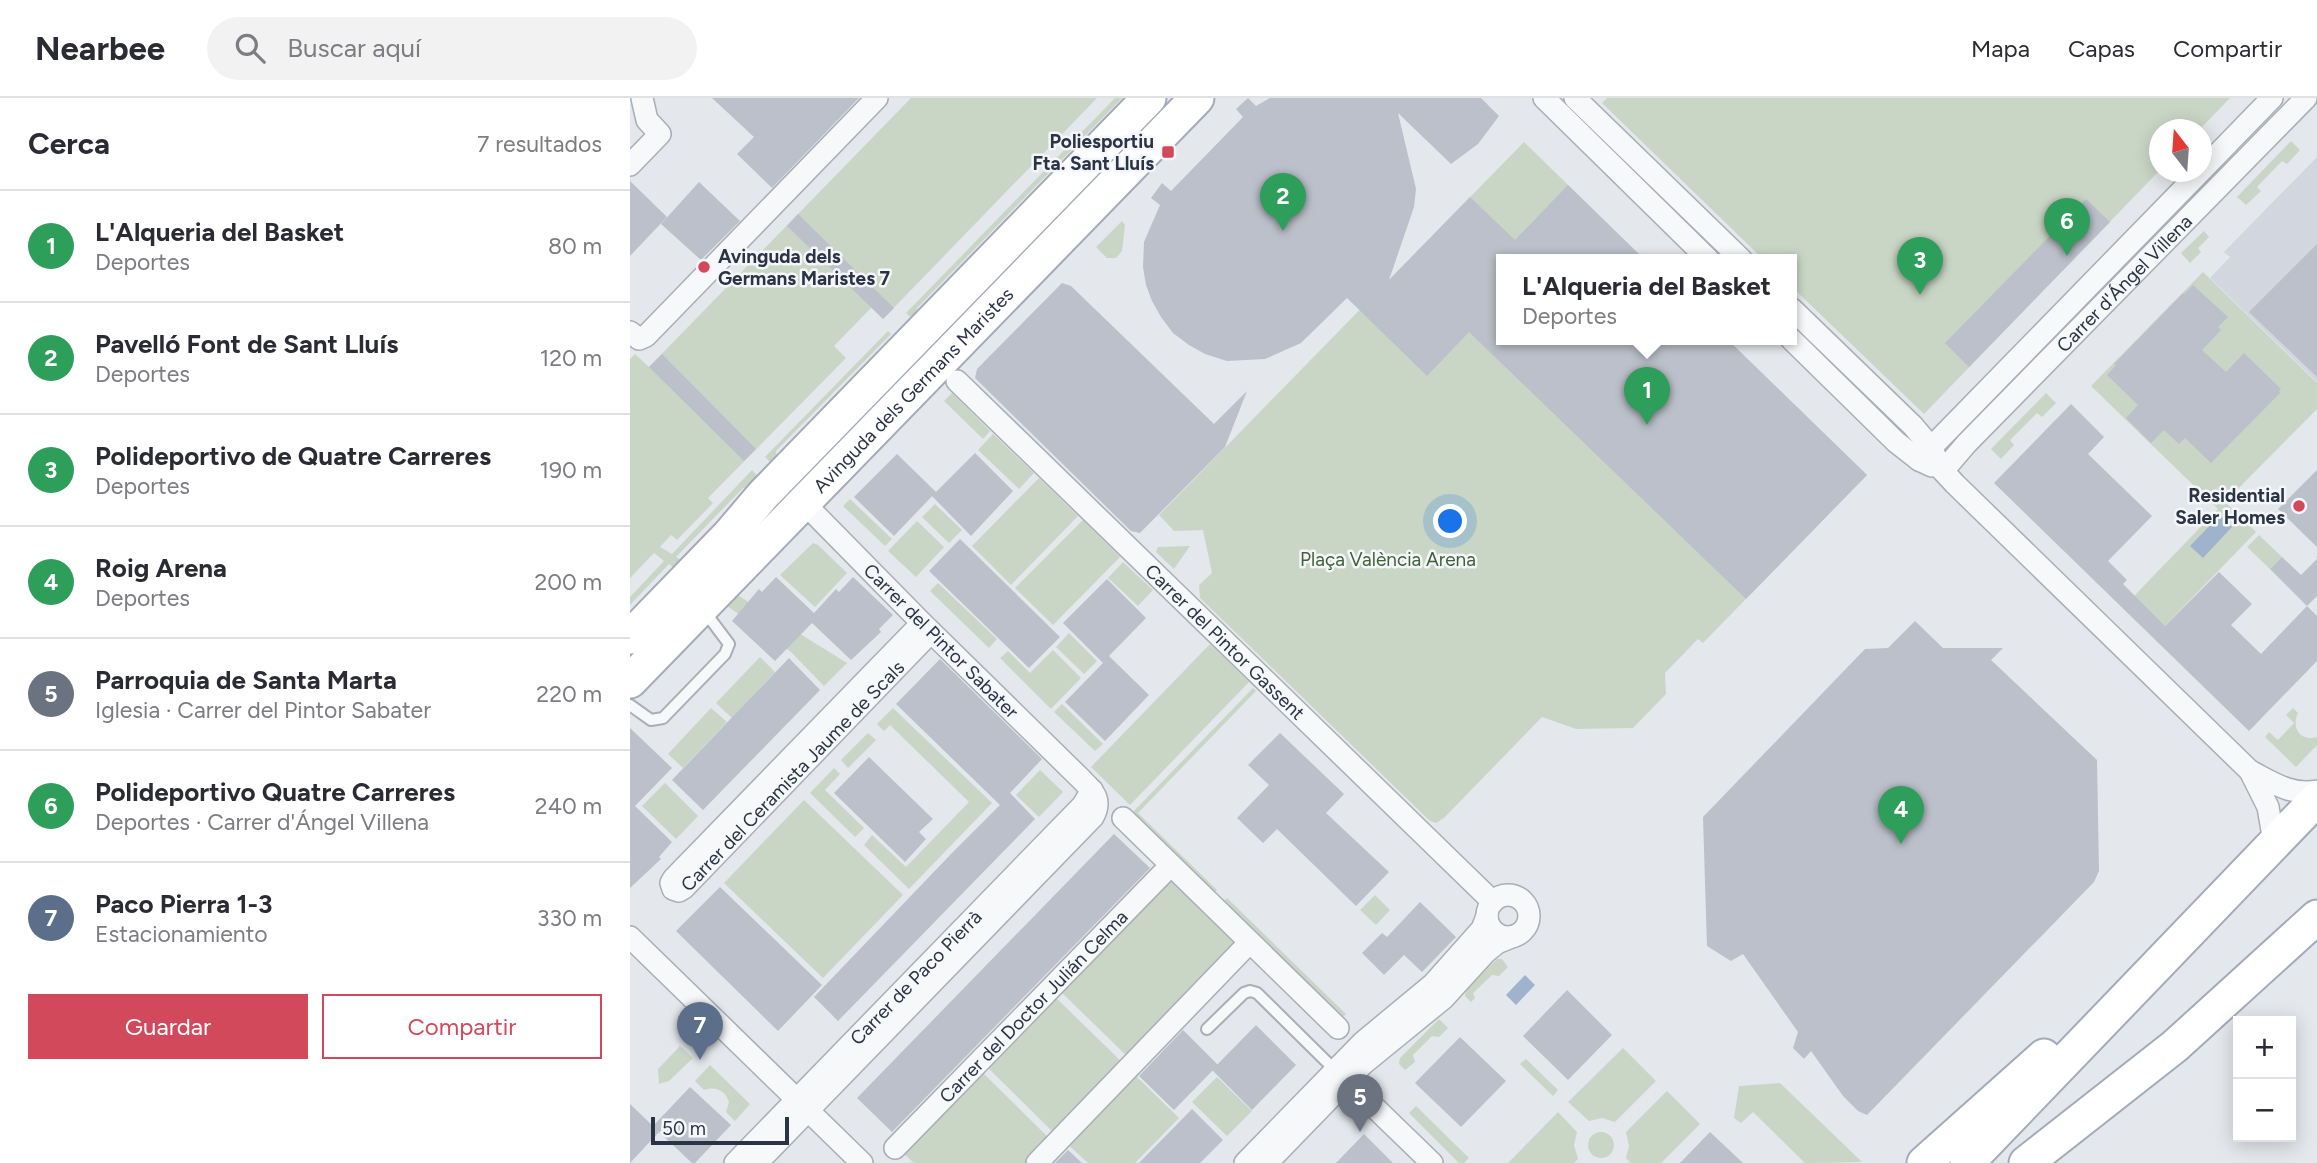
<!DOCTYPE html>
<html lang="es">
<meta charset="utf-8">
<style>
body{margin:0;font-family:Figtree,sans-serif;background:#f2f2f3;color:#2b2b33}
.controls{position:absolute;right:21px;bottom:21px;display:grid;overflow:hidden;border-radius:0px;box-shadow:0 4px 18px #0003}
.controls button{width:63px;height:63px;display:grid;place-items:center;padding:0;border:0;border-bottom:2px solid #e1e1e2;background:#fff;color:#2b2b33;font:35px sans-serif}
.compass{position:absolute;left:1519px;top:21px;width:63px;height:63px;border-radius:50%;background:#fff;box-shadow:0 4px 18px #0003;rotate:343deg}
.scale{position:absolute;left:21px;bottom:18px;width:138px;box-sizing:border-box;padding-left:7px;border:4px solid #2b3445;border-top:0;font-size:19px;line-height:24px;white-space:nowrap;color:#2b3445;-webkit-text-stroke:5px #f4f6f9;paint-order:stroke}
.you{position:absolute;left:821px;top:424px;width:24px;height:24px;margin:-18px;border:5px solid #fff;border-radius:50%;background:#1a73e8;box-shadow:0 0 0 10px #1a73e833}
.badge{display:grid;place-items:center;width:46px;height:46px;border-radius:50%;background:#d1495b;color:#fff;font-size:23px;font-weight:700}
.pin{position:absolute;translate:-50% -58px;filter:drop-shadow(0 2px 4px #0008)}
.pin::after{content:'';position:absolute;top:37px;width:24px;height:21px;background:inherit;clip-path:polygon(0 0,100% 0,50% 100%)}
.popup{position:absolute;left:866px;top:156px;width:301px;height:91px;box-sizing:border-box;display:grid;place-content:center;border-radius:0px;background:#fff;filter:drop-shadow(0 2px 5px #0005);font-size:23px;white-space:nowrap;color:#7c7c81}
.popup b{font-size:26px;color:#2b2b33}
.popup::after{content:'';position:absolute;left:50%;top:100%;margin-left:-14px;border:14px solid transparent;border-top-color:#fff}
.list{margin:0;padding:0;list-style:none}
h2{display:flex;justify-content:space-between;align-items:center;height:91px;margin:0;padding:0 28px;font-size:30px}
h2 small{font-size:23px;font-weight:400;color:#7c7c81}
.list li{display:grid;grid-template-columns:46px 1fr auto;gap:21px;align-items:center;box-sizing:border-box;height:112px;padding:0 28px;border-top:2px solid #e1e1e2}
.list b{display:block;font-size:26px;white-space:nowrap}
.list p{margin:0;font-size:23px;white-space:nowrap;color:#7c7c81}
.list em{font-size:23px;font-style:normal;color:#7c7c81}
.actions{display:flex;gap:14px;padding:21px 28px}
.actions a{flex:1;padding:16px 0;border:2px solid #d1495b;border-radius:0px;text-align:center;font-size:24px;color:#d1495b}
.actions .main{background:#d1495b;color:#fff}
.icon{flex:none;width:38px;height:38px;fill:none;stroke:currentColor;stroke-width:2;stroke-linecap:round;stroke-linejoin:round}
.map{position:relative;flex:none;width:1687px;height:1065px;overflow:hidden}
header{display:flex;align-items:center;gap:42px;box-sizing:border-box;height:98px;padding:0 35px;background:#fff;border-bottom:2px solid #e1e1e2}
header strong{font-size:33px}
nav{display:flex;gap:38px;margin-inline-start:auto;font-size:24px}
.search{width:490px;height:63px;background:#f2f2f3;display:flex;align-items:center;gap:18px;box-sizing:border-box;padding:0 24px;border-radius:38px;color:#7c7c81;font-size:26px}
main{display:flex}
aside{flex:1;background:#fff}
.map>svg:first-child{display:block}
</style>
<header>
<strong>Nearbee</strong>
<div class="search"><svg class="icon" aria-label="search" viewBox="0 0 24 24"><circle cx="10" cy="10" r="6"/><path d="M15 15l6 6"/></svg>Buscar aquí</div>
<nav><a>Mapa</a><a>Capas</a><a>Compartir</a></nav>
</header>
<main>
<aside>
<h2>Cerca<small>7 resultados</small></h2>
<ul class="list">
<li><span class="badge" style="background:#2e9e5b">1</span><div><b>L'Alqueria del Basket</b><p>Deportes</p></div><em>80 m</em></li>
<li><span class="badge" style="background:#2e9e5b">2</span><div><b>Pavelló Font de Sant Lluís</b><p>Deportes</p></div><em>120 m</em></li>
<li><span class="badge" style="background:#2e9e5b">3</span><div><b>Polideportivo de Quatre Carreres</b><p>Deportes</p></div><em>190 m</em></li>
<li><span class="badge" style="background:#2e9e5b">4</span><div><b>Roig Arena</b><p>Deportes</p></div><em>200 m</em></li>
<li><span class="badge" style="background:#6b7280">5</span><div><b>Parroquia de Santa Marta</b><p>Iglesia · Carrer del Pintor Sabater</p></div><em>220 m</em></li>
<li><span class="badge" style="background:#2e9e5b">6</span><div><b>Polideportivo Quatre Carreres</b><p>Deportes · Carrer d'Ángel Villena</p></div><em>240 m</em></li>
<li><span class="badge" style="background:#5c6f8a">7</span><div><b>Paco Pierra 1-3</b><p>Estacionamiento</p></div><em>330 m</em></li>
</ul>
<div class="actions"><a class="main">Guardar</a><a>Compartir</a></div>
</aside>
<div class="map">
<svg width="1687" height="1065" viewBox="0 0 1687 1065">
<rect width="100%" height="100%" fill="#e4e7ec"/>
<path fill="#d2d6de" d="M1687,59V284L1580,180L1600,159L1594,154Z"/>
<path fill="#c9d6c5" d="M281,0H467L253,221L242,209L204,248L216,260L78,400L83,405L47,442L41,437L30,449L42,456L122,372L130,381L122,389L113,390L46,459L217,565L194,588L161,554L39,466L0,507V499L34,463L24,455L0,480V261L5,256L19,269Z
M485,0H492L287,210V219L284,222L276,215Z
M977,0H1600L1570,31L1530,32L1529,73L1294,316L1162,189V161H1133L972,5Z
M1661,43L1670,52L1657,66L1652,63L1627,89L1631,93L1616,107L1607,99Z
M894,44L1014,161H872V241H1097L1237,377L1073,545L1068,541L1035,575L1036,596L1003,630L946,631L912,619L814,720L806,725L800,723L570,500L569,487L582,475L573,432L544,433L529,417Z
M492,123L495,127L492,153L486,160H477L466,149Z
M1574,133L1579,139L1568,150L1571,154L1560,165L1551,155Z
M1573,174L1687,285V311L1595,404L1626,434L1524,539L1504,498L1588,411L1461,288Z
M258,233L261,236L146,353L147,363L143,367L135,359Z
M322,295L360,333L353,341L314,303Z
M1416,295L1426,305L1412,319L1407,315L1380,342L1384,347L1371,361L1361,351Z
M363,336L404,375L389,391L348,352Z
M409,380L448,418L381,487L342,448Z
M220,401L262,441L255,448L213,408Z
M305,406L332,432L319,445L292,419Z
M453,422L490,459L423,527L385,490Z
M287,423L314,449L286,479L258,453Z
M1629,437L1652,459L1640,471L1617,449Z
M183,445L188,447L217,475L185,509L150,477Z
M560,448L544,471L526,454L528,449Z
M493,464L523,492L508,508L478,480Z
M308,485L367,541L359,550L300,493Z
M439,535L467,563L454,576L426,549Z
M580,546L619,584L500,707L461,669Z
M423,552L451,580L421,611L370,560L378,553L400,575Z
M130,559L145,574L102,620L86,605Z
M623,590L626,593L508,715L587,792L582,796L500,717Z
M432,606L473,646L465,653L424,614Z
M81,610L97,624L53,670L38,656Z
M263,610L362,705L279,791L234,747L242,737L276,769L339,704L260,627L254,633L247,626Z
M1663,610L1668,615C1661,630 1670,644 1687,639V647L1666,669L1635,639L1639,634L1648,642L1664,625L1656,617Z
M238,635L246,642L218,670L211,662Z
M204,670L210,676L195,692L234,730L225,739L180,695Z
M410,672L433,694L409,719L386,697Z
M35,685L68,718L46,741L12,708Z
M174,702L273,797L193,880L94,785Z
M537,776L611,849L502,963L427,890Z
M745,797L760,812L746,827L730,812Z
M597,800L716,916L710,922L591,806Z
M867,861H872L878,869L869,878L862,877L843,895L845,900L841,904L835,898L836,892Z
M422,896L497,969L428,1039L354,966Z
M809,921L818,930L809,939L802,938L783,957L785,964L775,972L769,966L770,960Z
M50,948L63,960L39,983L29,986L28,971Z
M993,950L1026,983L985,1024L972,1020L959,1023L938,1004Z
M896,961L928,992L923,998L890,966Z
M80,967L120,1006L105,1023L96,1014L99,1004C95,992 85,988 74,992L65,983Z
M349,971L423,1044L403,1065H284L270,1052Z
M502,974L549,1020L505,1065H458L434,1043Z
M587,979L622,1013L597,1038L562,1004Z
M1150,985L1232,1064L1175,1065L1123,1014L1111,1025L1104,1020L1109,988Z
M1037,993L1070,1026L1031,1065H1001L996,1060L999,1048L996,1034Z
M786,1008L839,1060L834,1065H829L779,1015Z
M928,1014L947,1034L944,1047L948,1061L944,1065H878Z
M958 1047a13 13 0 1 1 26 0a13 13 0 1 1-26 0Z"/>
<path fill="#9fb4cc" d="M1590,417L1602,429L1573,460L1560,448Z
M895,877L905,887L886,907L876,897Z"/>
<path fill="#bbc0ca" d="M82,0H229L142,90L107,56L124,39Z
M618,0L626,8L640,0H851L869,18L848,46L821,66L768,15L786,91L784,109L759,182L840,99L885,142L938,87L1014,161H872V241H1097L1237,377L1116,501L839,234L797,278L717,200L671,245L635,261L597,263L575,256L559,247L543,235L531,219L522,203L516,187L513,169L514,144L530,107L521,100L532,85L541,93L613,19L606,11Z
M0,83L37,119L0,158Z
M69,84L110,123L71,162L31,126Z
M1456,101L1480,124L1339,269L1315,245Z
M168,116L264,210L253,221L157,128Z
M1687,146V279L1619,214Z
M432,185L441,188L584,326L617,293L595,349L510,435L501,433L345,280L347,271Z
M1563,187L1598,219L1588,229L1591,232L1572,252L1596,274L1614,255L1651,291L1649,293L1650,295L1581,365L1555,340L1549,346L1534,332L1521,345L1496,320L1508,307L1477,277L1486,267L1484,266L1553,195L1554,196Z
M32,256L126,351L114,363L19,269Z
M1441,306L1474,339L1458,356L1522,418L1478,463L1497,482L1493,486L1535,528L1589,474L1622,506L1601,527L1631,556L1677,508L1687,518V563L1619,633L1364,385Z
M345,355L383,393L341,438L302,398Z
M267,356L306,394L264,438L224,399Z
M1687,372V449L1648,411Z
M330,441L430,539L399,570L299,473Z
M1652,459L1671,477L1687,461V498L1677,508L1640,471Z
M146,479L184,515L206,491L209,494L223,479L263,517L249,531L251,534L221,562L182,525L145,563L102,523L129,491L132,494Z
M477,481L516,520L479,558L519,597L475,643L435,604L473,565L433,525Z
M1285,523L1313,550H1373L1361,562L1467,662L1469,773L1464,784L1237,1017L1228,1013L1213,998L1181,953L1174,961L1163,950L1168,934L1113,856L1101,863L1077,848L1073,719L1235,551L1258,550Z
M159,560L190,592L73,712L42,682Z
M310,561L412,661L380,695L405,721L208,923L184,899L321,756L370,707L266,606Z
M0,630L42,670L5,708L42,744L29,759L31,761L0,790Z
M650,635L714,696L696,715L759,774L726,808L647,731L633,745L607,720L639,687L618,667Z
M239,659L303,721L289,734L296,741L275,764L204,695Z
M484,736L520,770L262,1034L227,1000Z
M90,789L192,887L148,933L46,833Z
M790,804L826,839L792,874L774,857L754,877L732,855L752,835L757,839Z
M937,892L982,937L938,982L893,938Z
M626,927L666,967L622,1012L582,972Z
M553,932L588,967L544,1012L509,978Z
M830,939L876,983L831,1029L785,985Z
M60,989L101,1027L65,1065H62L29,1034L0,1065V1006L23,1028Z
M562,1011L593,1042L570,1065H509Z
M1080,1034L1113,1065H1050Z
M734,1036L763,1065H706Z
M438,1052L452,1065H425Z"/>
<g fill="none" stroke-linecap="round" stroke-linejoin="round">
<defs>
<path id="lane" d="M0,607L21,622L33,620L95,556L99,546L81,522L78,512
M577,931L614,895L620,893L627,895L705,972"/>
<g id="street">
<path d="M914,0L1078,161"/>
<path d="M945,0L1111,161"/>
<path d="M0,67L30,36L17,22L12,0"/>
<path d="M1572,72L1642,0"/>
<path d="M1162,211L1283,328L1300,348L1313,373L1325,386L1620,673L1638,709L1644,744"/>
<path d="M0,234L9,241L16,238L247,0"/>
<path d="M1161,241L1266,344L1289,362L1302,368"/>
<path id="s1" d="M327,283L863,804"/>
<path d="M1289,362L1570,74"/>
<path id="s2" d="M1313,373L1337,345L1676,0"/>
<path id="s3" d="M292,525L44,780L41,785L43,791L49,793L54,790L301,534"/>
<path d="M1620,673C1642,684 1661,698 1687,693"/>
<path d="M493,720L708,930"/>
<circle cx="878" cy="818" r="21"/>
<path d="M0,839L232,1065"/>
<path d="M708,974L802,1065"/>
<path id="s4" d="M265,1050L541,767"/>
<path id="s5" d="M105,1065L453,707L462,692"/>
<path d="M127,1065L463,719C473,701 463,693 450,680L292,525L174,405"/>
<path d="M407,1065L620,844"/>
<path d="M615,1065L733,944L803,886L852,831L857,818"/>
<path d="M637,1065L733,966L814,900L856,854L867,845L884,838"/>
</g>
<g id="primary">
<path d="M0,539L99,437L133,397L519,0"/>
<path id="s6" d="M0,583L567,0"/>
<path d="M1294,1065L1414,958"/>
<path d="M1337,1065L1687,701"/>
<path d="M1396,1065L1545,948L1687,819"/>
</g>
</defs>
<use href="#lane" stroke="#a9aeb7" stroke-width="14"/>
<use href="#street" stroke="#a9aeb7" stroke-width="24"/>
<use href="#primary" stroke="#a3abb8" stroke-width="37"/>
<use href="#lane" stroke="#f7f8fa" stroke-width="10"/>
<use href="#street" stroke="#f7f8fa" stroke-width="21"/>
<use href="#primary" stroke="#fff" stroke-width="33"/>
</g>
<g fill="#d1495b" stroke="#f4f6f9" stroke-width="2.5">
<rect x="531" y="47" width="14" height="14" rx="3.5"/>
<circle cx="74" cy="169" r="7"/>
<circle cx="1669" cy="408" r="7"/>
</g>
<g text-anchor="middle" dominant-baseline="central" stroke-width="5" stroke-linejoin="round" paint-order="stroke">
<g font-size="19" font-weight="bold" fill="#2b3445" stroke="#f4f6f9" text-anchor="end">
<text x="524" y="43">Poliesportiu<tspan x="524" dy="22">Fta. Sant Lluís</tspan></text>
<text x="88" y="158" text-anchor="start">Avinguda dels<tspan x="88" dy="22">Germans Maristes 7</tspan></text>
<text x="1655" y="397">Residential<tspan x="1655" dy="22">Saler Homes</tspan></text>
</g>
<g font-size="19" fill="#2b3445" stroke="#f4f6f9">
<text stroke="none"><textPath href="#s2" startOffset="261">Carrer d'Ángel Villena</textPath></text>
<text stroke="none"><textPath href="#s6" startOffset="406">Avinguda dels Germans Maristes</textPath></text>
<text transform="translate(311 543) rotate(45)">Carrer del Pintor Sabater</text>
<text stroke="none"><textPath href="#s1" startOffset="374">Carrer del Pintor Gassent</textPath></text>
<text stroke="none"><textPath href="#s3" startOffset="536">Carrer del Ceramista Jaume de Scals</textPath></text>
<text stroke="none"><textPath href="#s5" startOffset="259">Carrer de Paco Pierrà</textPath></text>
<text stroke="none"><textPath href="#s4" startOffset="198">Carrer del Doctor Julián Celma</textPath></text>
</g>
<g font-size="19" fill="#3f6138" stroke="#f4f6f9">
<text x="758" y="461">Plaça València Arena</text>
</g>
</g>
</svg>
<div class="controls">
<button>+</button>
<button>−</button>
</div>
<svg class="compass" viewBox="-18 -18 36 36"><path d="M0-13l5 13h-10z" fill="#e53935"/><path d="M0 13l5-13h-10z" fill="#7c7c81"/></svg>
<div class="scale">50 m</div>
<div class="you"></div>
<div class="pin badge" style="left:1017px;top:327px;background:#2e9e5b">1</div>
<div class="popup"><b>L'Alqueria del Basket</b>Deportes</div>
<div class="pin badge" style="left:653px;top:133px;background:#2e9e5b">2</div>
<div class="pin badge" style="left:1290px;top:197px;background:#2e9e5b">3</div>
<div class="pin badge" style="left:1271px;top:746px;background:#2e9e5b">4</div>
<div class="pin badge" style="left:730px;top:1034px;background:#6b7280">5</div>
<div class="pin badge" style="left:1437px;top:158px;background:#2e9e5b">6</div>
<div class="pin badge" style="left:70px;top:962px;background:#5c6f8a">7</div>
</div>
</main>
